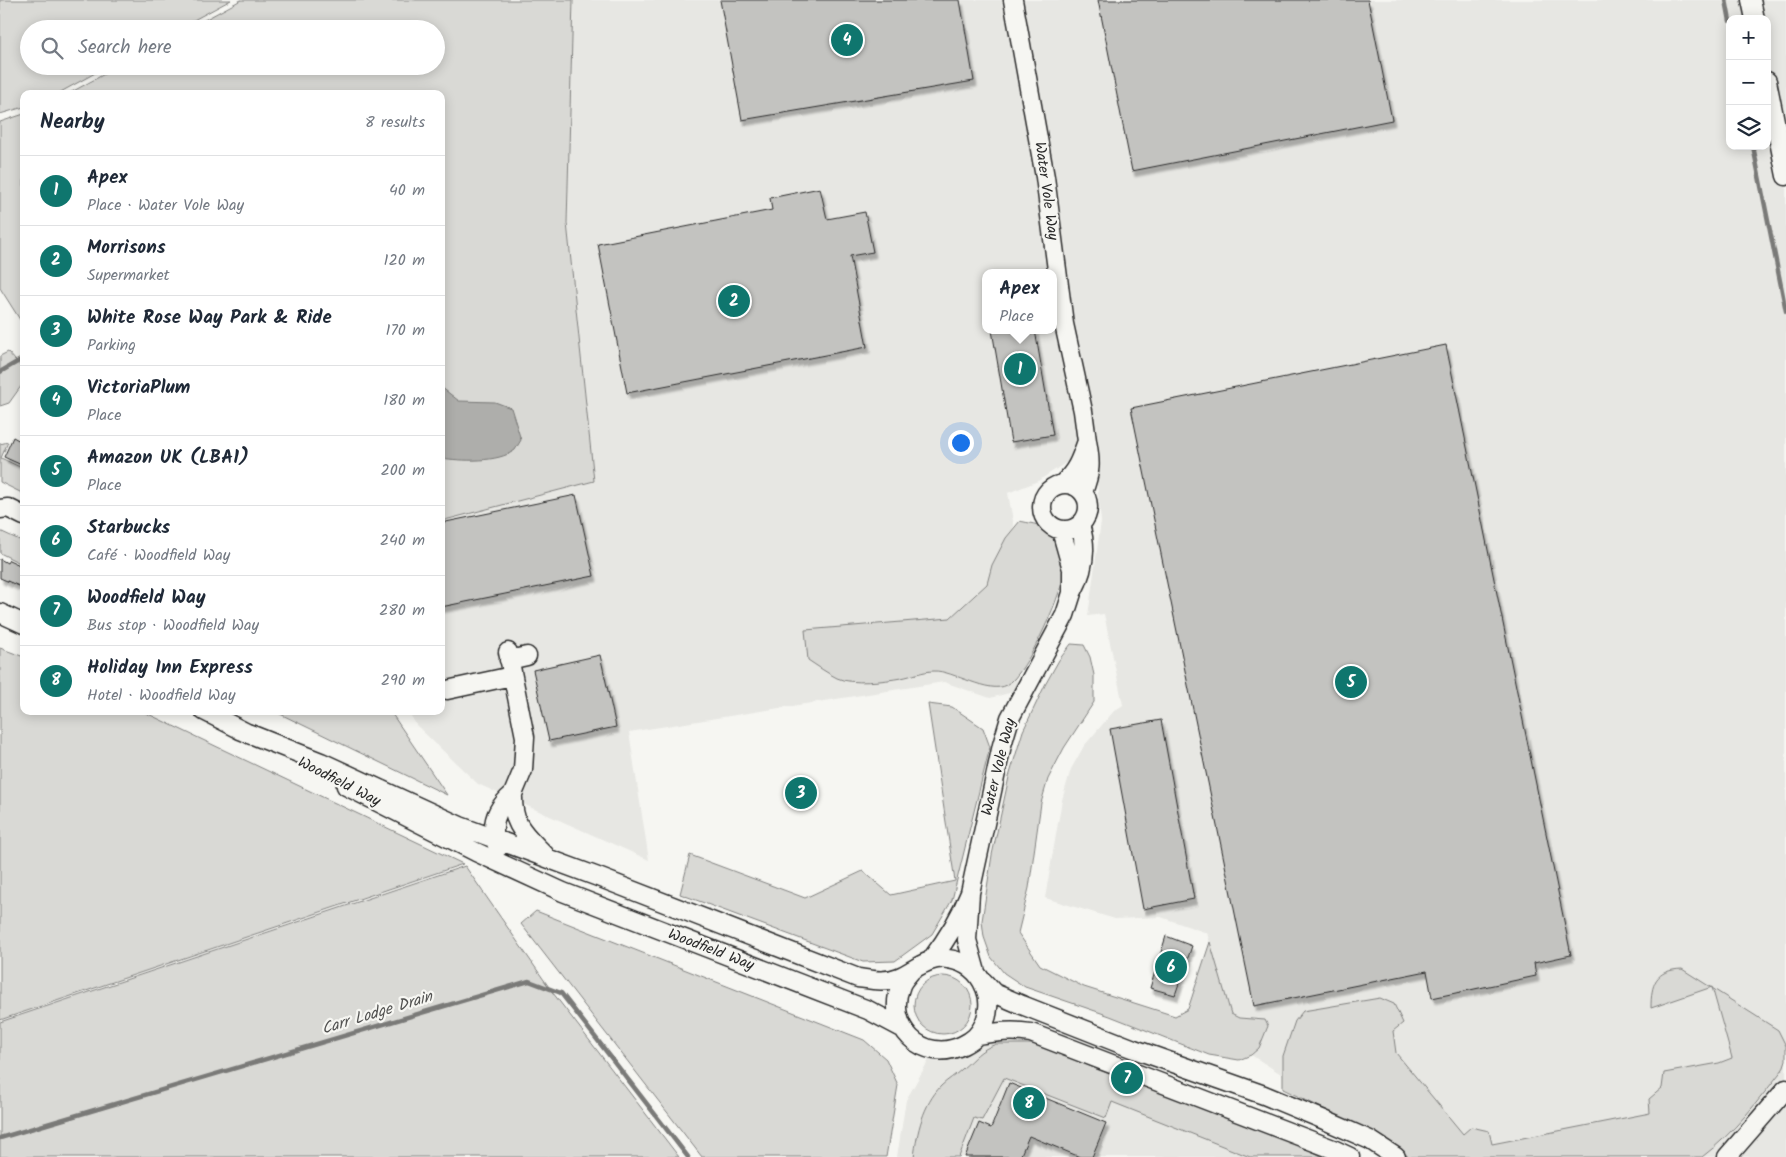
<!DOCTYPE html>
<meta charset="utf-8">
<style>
body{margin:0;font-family:Kalam,sans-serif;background:#f2f2f3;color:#1f2937}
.controls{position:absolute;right:15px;top:15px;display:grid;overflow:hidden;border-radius:10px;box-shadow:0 2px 12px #0003}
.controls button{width:45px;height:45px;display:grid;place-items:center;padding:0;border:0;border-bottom:1px solid #e0e1e3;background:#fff;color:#1f2937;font:25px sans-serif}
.you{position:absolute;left:960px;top:442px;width:18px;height:18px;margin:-12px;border:4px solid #fff;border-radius:50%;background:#1a73e8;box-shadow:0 0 0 8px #1a73e833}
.badge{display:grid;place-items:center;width:32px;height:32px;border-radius:50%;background:#0f766e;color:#fff;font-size:16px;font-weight:700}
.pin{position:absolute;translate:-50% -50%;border:2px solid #fff;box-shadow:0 1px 5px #0006}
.popup{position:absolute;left:982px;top:269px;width:75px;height:65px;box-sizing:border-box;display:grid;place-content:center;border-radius:10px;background:#fff;filter:drop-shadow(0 1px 4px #0005);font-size:16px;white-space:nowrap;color:#747a83}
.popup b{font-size:19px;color:#1f2937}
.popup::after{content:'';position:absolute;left:50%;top:100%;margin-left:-10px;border:10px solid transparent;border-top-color:#fff}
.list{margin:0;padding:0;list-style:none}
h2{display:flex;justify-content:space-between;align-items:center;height:65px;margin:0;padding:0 20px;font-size:21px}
h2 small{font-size:16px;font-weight:400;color:#747a83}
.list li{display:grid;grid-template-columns:32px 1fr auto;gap:15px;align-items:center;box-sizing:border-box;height:70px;padding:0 20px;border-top:1px solid #e0e1e3}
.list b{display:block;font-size:19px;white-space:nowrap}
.list p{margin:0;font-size:16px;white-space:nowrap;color:#747a83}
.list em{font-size:16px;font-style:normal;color:#747a83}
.icon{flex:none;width:28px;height:28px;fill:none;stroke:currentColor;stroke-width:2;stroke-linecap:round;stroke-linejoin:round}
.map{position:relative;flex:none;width:1786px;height:1157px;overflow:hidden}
.search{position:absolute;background:#fff;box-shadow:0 2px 12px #0003;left:20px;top:20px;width:425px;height:55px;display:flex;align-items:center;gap:12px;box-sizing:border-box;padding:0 18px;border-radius:28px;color:#747a83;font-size:19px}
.panel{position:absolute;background:#fff;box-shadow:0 2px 12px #0003;left:20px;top:90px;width:425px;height:625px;border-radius:10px}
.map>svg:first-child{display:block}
</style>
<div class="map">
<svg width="1786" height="1157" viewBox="0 0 1786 1157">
<defs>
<filter id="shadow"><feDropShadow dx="3" dy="5.5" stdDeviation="1" flood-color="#0004"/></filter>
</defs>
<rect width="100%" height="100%" fill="#f6f6f2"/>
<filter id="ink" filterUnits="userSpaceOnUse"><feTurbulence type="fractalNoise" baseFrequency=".02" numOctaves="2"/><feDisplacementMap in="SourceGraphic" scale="10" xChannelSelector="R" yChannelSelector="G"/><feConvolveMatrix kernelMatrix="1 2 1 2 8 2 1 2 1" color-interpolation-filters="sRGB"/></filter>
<g filter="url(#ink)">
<path fill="#e7e7e3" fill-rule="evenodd" d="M573,0H1786V1157H1414L1251,1055L1259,1048L1268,1026L1265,1020L1239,1018L1231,1014L1207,933L1161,917L1115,919L1045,898L1062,800L1071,769L1084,746L1114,711L1123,705L1104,614L1088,616L1101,521L1093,445L1038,481L1008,493L1013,521L1017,691L990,698L944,682L629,732L649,860L478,784L417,726L408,711H441V521L594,481L567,223ZM1730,19H1767V146H1730ZM986,273H1054V330H986Z
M1004,1036L1034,1038L1331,1157H897L906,1100L930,1058Z"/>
<path fill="#d9d9d5" stroke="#828280" d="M0,0H231L177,29H29V66H108L57,94H24V107L0,114Z
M241,0H573L567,223L594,481L441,521V94H68L119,66H436V29H188Z
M24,114V326L0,288V122Z
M8,352L24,370V382L9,403L0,406V356Z
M8,442L1,458L24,469V494L0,482V444Z
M1020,521C1027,523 1040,524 1045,528C1052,533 1065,556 1065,564C1067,586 1026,675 1007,685C989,695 952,670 934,671C923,671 912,676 901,678C885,681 852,685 837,678C827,673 817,666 808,660L805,630L950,618L987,584L992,565L1006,538Z
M0,531L24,542V565L0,553Z
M1071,644L1084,645L1090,657L1094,675V702L1064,748L1048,779L1041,803L1029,888L1018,933L1040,965L1084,987L1175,1016L1188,1009L1210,942L1231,1014L1239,1018L1265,1020L1268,1026L1259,1048L1251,1055L1239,1060L1209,1055L1110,1016L1025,987L1004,973L991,957L984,937L982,921L992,855L1009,777L1023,731L1045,685L1059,660Z
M0,648L24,657V711H142L463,864L0,1020Z
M928,704L952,707L983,728L990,747L952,900L932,934L895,961L863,962L680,894L690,855L805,898L863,871L891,895L955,881Z
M274,711H390L447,795Z
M465,866L553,993L679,1157H0V1022Z
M536,911L864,1040L886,1059L898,1085L886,1157H702L521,924Z
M1682,969L1778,1030L1786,1046V1060L1783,1069C1758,1101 1734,1133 1702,1157H1409L1379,1136L1283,1089V1056L1295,1021L1303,1011L1380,998L1394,1004L1403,1023L1393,1031L1396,1053L1463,1134L1471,1127L1489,1131L1492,1144L1650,1113L1649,1099L1662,1088L1664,1073L1719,1063L1732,1058L1712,987L1651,1008C1651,984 1655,970 1682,969Z
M914 1005a29 29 0 1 1 58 0a29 29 0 1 1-58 0Z
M996,1044H1041L1096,1069L1294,1142L1323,1157H1250L1112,1102L1106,1118L1004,1078L982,1120L974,1118L959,1157H914C917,1132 923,1105 941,1086C947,1080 956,1075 962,1069C976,1057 978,1051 996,1044Z"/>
<path fill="#aeaeab" stroke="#7a7a78" d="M441,387L459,401L495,402L511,408L521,440C519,443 517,447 515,450C498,463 461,461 441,458Z"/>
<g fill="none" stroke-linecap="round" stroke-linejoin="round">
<path stroke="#7a7a78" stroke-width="4.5" d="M1726,0L1730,21
M1753,146L1786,311
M0,372L24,358
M0,1138L529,981L561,993L688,1157"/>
</g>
<path fill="#c3c3c0" stroke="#2b2b2b" filter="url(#shadow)" d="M720,0H960L974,81L742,120Z
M1098,0H1368L1392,120L1132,171Z
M820,188L827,219L865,212L873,252L850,256L867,347L627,393L598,244L772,210L770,198Z
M992,330H1035L1053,435L1011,442Z
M1446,345L1571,955L1534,963L1536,976L1432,998L1427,971L1254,1006L1131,408Z
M13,437L24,443V466L4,457Z
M576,495L594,576L441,607V523Z
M0,559L7,563L9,560L24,567V588L0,578Z
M600,655L616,727L549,741L533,670Z
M1161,720L1194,899L1143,909L1110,729Z
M1166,936L1192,946L1175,995L1150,988Z
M1009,1083L1106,1123L1092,1157H1080L1029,1136L1020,1157H965L979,1123L991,1128Z"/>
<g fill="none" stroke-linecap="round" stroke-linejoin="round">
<defs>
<path id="minor" d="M1013,0L1045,177L1064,324L1083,411L1087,441
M1751,0L1755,19
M1767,81L1786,176
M1063,483C1077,471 1081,458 1087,441C1091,462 1091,472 1083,492
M1042 507a23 23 0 1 1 46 0a23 23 0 1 1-46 0Z
M0,509L8,508L24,516
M1061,530L1072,569V593C1084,571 1088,549 1080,525
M0,613L24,624
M508,652L525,737L523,770L513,794
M509,660L527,656
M447,690L512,676
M204,711L251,735
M240,730L321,762L460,826L598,877L858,978C872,980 885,983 899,977C915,970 929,956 948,959C965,961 979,972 985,988C990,999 989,1013 984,1024C979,1035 973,1040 963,1045C923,1065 884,1026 901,985C903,980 908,975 912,970
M346,786L476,852L563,892L868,1010L902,1028
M498,848C489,826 495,809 513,794C512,826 524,833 545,855
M970,893L1002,745L1010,718L1065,615L1072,593
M931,960C947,939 960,918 970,893L967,940L976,972
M983,981L994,993L1022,1005L1134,1049L1264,1095L1322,1119L1370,1140L1396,1157
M977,1035C996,1032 1012,1030 1031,1033L1333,1149L1350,1157
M1727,1157L1786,1089"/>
</defs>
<use href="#minor" stroke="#2b2b2b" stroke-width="21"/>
<use href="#minor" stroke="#f6f6f2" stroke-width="18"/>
</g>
</g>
<g text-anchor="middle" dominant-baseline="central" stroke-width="4.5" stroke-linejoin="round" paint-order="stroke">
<g font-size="15" fill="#2b2b2b" stroke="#f6f6f2">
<text transform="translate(1046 191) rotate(82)">Water Vole Way</text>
<text transform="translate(999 767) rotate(-76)">Water Vole Way</text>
<text transform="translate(339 782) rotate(27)">Woodfield Way</text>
<text transform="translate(711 950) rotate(21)">Woodfield Way</text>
</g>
<g font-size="16" font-style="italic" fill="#525251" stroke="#f6f6f2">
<text transform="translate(377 1013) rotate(-17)">Carr Lodge Drain</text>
</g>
</g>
</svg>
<div class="controls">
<button>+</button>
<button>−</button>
<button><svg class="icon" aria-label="layers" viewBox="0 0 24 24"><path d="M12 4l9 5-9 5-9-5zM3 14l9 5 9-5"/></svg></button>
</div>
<div class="you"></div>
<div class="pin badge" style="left:1020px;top:369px">1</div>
<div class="popup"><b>Apex</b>Place</div>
<div class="pin badge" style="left:734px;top:301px">2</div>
<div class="pin badge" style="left:801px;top:793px">3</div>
<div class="pin badge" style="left:847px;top:40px">4</div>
<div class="pin badge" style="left:1351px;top:682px">5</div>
<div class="pin badge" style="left:1171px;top:967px">6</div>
<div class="pin badge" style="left:1127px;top:1078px">7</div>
<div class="pin badge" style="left:1029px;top:1103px">8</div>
<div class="search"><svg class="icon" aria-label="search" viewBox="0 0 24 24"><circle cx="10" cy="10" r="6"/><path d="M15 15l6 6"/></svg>Search here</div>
<section class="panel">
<h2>Nearby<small>8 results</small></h2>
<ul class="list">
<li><span class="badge">1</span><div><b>Apex</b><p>Place · Water Vole Way</p></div><em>40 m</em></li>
<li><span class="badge">2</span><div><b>Morrisons</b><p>Supermarket</p></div><em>120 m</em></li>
<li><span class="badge">3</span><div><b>White Rose Way Park &amp; Ride</b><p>Parking</p></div><em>170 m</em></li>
<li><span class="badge">4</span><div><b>VictoriaPlum</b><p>Place</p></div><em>180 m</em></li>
<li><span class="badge">5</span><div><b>Amazon UK (LBA1)</b><p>Place</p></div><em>200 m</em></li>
<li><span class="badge">6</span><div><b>Starbucks</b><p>Café · Woodfield Way</p></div><em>240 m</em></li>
<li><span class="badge">7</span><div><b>Woodfield Way</b><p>Bus stop · Woodfield Way</p></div><em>280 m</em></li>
<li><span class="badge">8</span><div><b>Holiday Inn Express</b><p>Hotel · Woodfield Way</p></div><em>290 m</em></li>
</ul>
</section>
</div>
